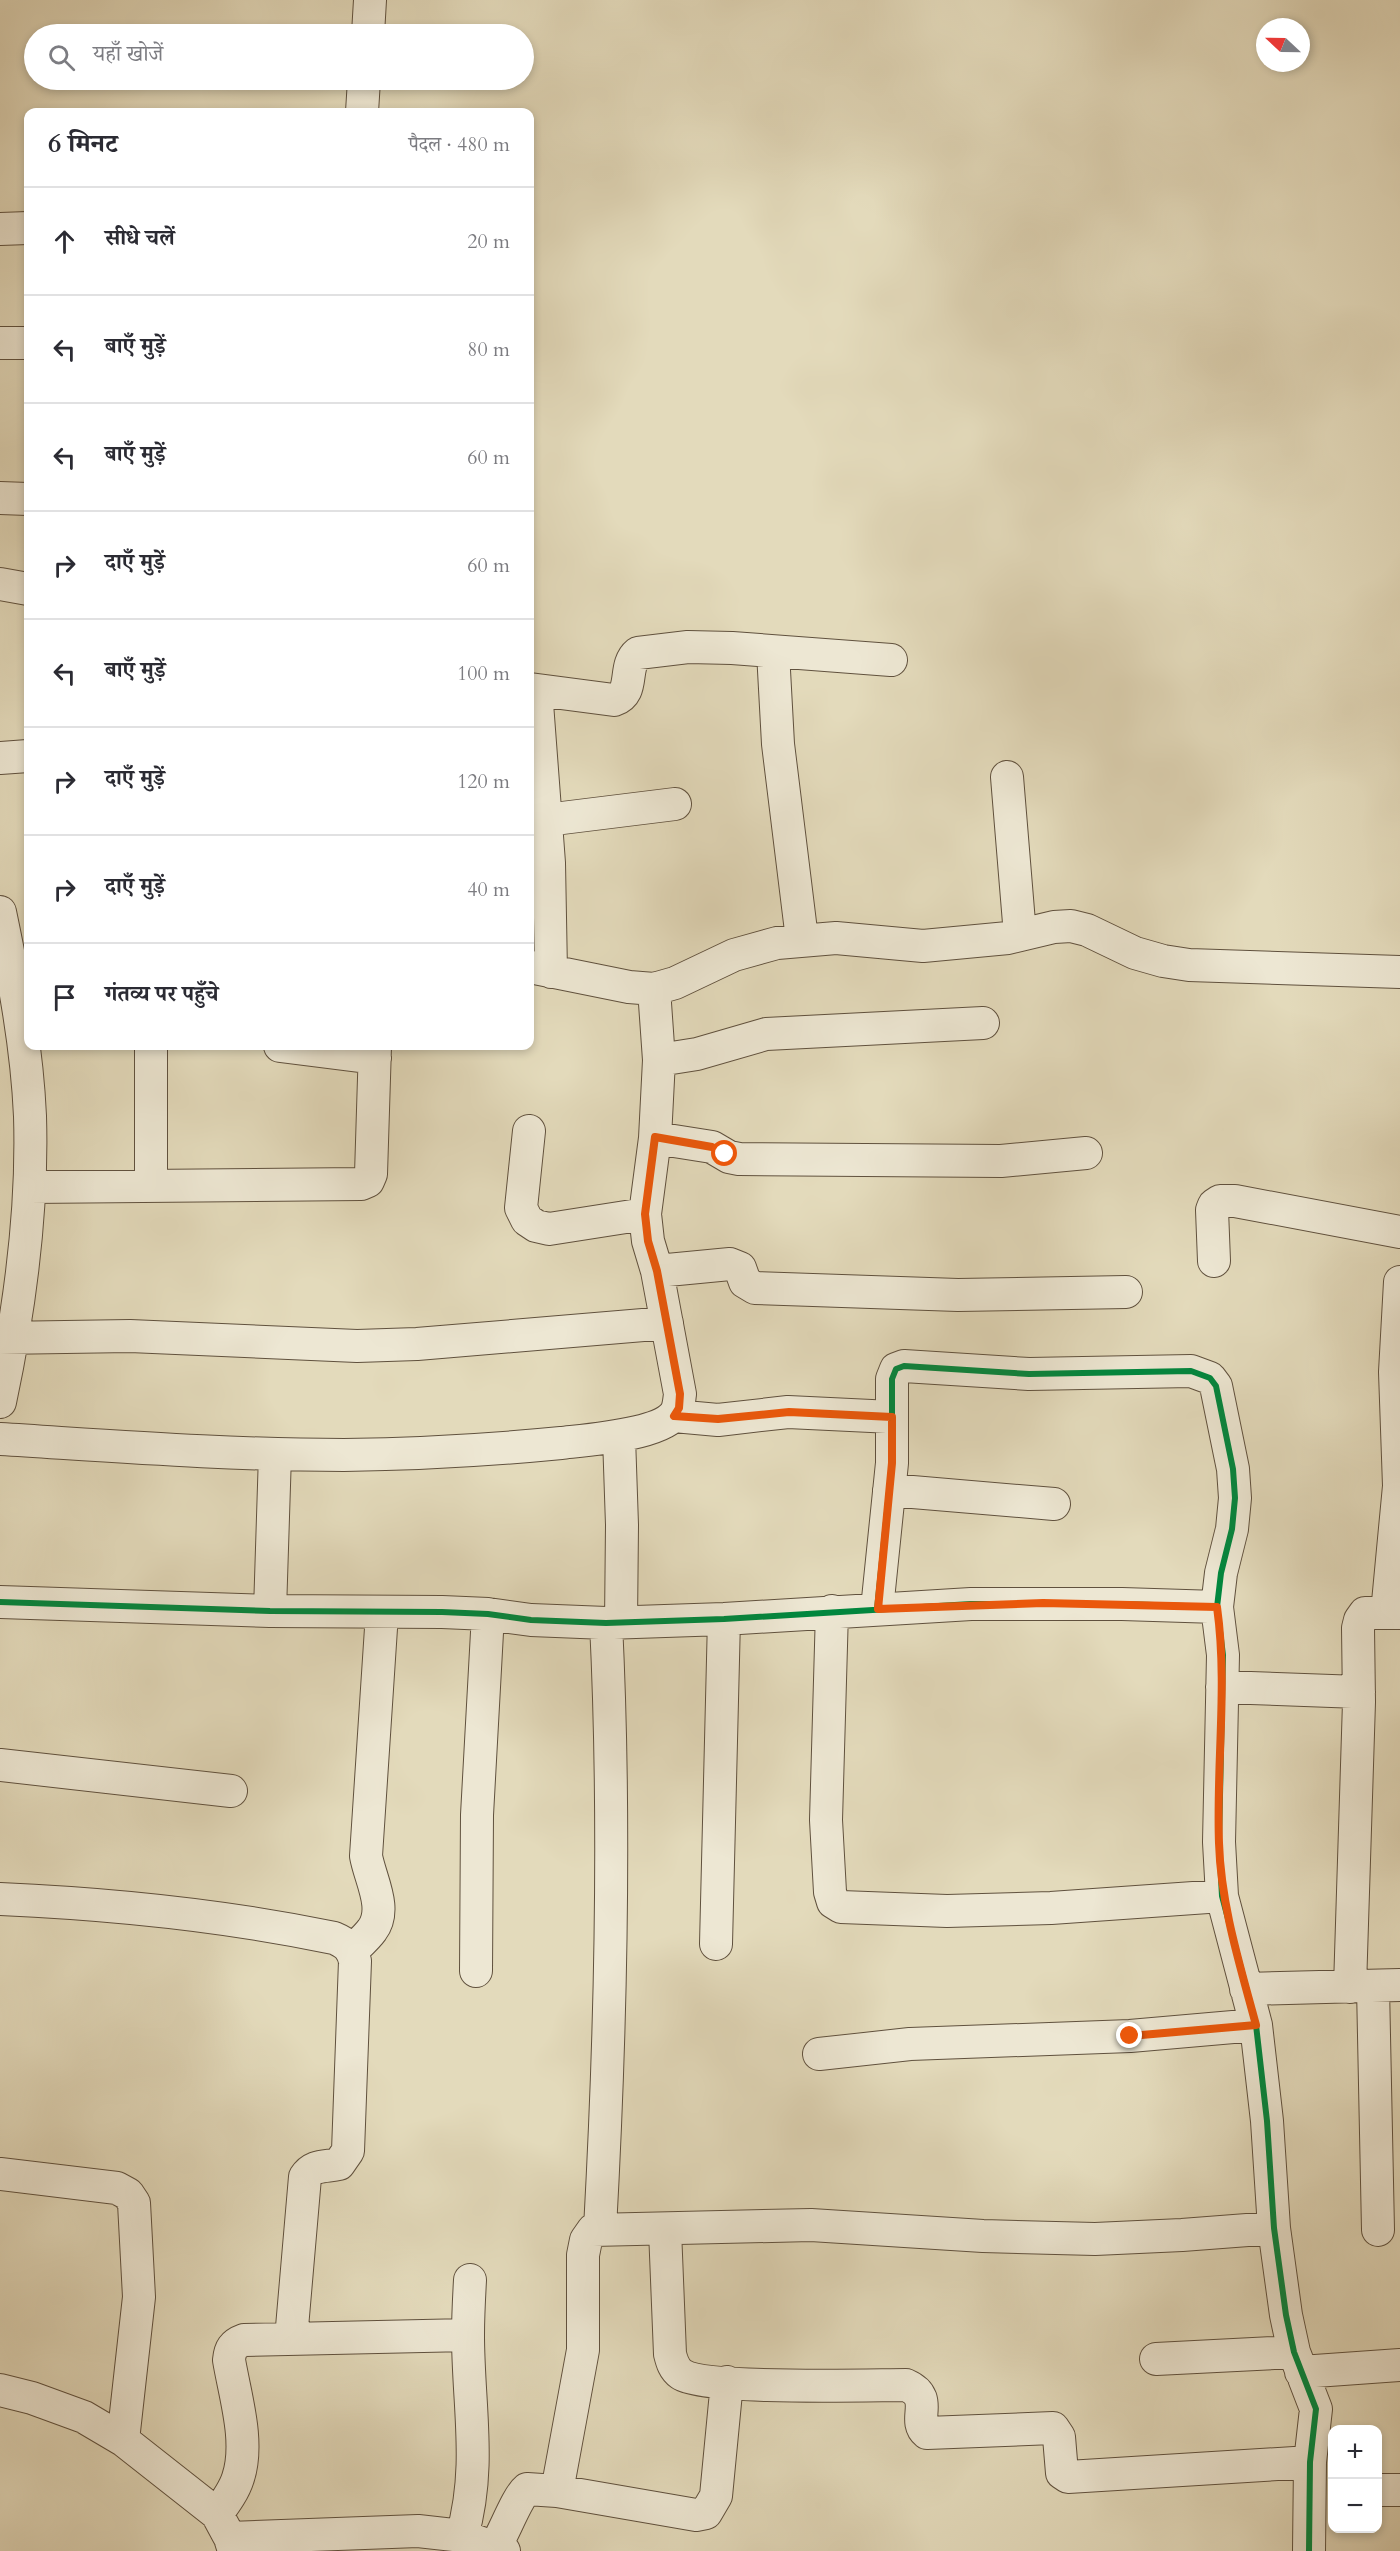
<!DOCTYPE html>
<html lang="hi">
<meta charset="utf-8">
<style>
body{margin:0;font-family:Cardo,"Noto Serif Devanagari",serif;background:#f7f7f7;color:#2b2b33}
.controls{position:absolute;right:18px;bottom:18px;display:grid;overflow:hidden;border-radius:12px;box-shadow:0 3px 9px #0003}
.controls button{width:54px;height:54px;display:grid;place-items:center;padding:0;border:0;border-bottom:2px solid #e1e1e2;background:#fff;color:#2b2b33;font:30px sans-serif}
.compass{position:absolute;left:1256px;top:18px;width:54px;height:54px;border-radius:50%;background:#fff;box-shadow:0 3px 9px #0003;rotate:292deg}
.stop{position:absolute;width:18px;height:18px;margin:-14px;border:4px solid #ea580c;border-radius:50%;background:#fff}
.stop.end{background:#ea580c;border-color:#fff;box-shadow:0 2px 6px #0008}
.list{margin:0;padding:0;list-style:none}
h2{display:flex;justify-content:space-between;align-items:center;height:78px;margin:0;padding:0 24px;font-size:26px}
h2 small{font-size:20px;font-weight:400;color:#7c7c81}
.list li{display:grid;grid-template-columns:39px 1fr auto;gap:18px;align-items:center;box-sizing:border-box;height:108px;padding:0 24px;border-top:2px solid #e1e1e2}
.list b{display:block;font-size:22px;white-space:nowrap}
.list em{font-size:20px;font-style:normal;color:#7c7c81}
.icon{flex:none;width:33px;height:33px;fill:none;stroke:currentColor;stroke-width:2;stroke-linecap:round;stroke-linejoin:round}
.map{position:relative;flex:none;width:1400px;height:2551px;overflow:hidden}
.search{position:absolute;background:#fff;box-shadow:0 3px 9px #0003;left:24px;top:24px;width:510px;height:66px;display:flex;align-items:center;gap:15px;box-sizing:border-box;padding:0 21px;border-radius:33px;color:#7c7c81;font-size:22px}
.panel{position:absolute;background:#fff;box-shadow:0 3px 9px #0003;left:24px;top:108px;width:510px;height:942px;border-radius:12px}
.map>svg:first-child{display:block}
</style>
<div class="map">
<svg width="1400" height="2551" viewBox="0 0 1400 2551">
<rect width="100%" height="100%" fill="#e3dabb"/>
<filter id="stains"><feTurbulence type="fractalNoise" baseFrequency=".00333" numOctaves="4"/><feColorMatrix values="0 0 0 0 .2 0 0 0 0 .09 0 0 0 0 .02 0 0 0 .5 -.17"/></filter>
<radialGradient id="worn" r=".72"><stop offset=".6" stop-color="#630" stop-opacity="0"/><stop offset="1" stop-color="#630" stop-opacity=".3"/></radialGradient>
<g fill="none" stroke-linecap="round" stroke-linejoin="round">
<defs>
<path id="minor" d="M368,34L370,0
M362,112L364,80
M0,229L28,228
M0,343H28
M0,498L28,499
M0,584L28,589
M773,652L778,744L802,939
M530,689L614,700C636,693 622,666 638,653L688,647L732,648L891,660
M536,690L549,863L551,972
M0,758L28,756
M1007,777L1020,935
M530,820H546L675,804
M0,912C14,979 27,1048 30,1116C33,1213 20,1308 0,1402
M530,967L629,987L654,989L675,983L734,955L777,943L836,938L923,946L1008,938L1054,927L1071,926L1087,930L1135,953L1163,961L1189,965L1400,972
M280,1046L375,1058
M659,1060L697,1054L766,1034L983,1023
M529,1131L521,1208L527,1220L536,1226L549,1229L645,1214
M655,1138L712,1147L729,1157L739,1159L1001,1161L1086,1153
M151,1185V1046
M30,1187L361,1184L368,1181L371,1174L375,1046
M1214,1261L1212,1210L1214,1205L1220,1201H1235L1400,1232
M657,1271L730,1264L740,1268L745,1282L755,1288L958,1295L1126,1292
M0,1338L130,1336L357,1346L417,1344L667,1323
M674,1416L718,1420L788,1412L892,1417
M619,1437L622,1525L621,1623
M0,1439C114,1446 229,1455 344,1455C417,1454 489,1450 561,1443C587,1440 657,1435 674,1415C679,1409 679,1401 680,1394L657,1271L648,1241L645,1214L655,1138L659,1060L654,989
M889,1490L1054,1504
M0,1602L270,1611L442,1612L488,1614L531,1620L606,1623L724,1619L971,1604H1122L1217,1607
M877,1609L892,1463V1379L896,1369L904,1366L1029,1374L1191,1371L1210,1378L1216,1386L1233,1469L1235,1498L1232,1529L1221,1573L1217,1607L1223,1655L1219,1842L1222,1896L1256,2025L1267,2121L1274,2228L1286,2315L1294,2352L1316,2409L1310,2462L1309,2551
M270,1611L275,1454
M832,1611L826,1820L830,1892L833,1902L841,1907L947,1911L1051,1908L1222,1896
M1387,1613L1399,1486L1395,1372L1400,1282
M1222,1687L1359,1692
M0,1765L231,1791
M0,1899C113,1904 223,1915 334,1938C346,1943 352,1948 355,1961L348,2151L339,2164C326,2167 313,2164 305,2177L291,2339
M716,1944L724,1619
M352,1951C359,1944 367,1937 372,1930C388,1909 370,1879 366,1856L382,1613
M476,1971L477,1815L488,1614
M1350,1987L1359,1702L1358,1628L1360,1620L1365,1613H1400
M1373,1987L1378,2230
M1246,1989L1400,1985
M819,2054L910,2044L1130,2036L1256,2025
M0,2174L117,2188L128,2194L134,2203L139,2297L123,2440
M600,2229C611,2028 616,1825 606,1623
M665,2230L670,2354C672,2362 674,2369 681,2374C704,2390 869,2385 906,2385C936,2398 911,2420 927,2433L1053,2428L1059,2437L1062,2473L1068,2477L1310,2462
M1156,2359L1294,2352
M1301,2372L1400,2365
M0,2390L32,2398L84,2417L123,2440L217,2514L230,2538L234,2551
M1378,2490H1400
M557,2491L583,2350V2255L586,2240L593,2230L811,2225L983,2236L1095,2239L1182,2235L1274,2228
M217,2514C225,2503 234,2491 238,2478C250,2442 235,2396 229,2360C230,2349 233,2344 244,2340L468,2335
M462,2536C482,2467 468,2405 468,2335C468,2317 469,2298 470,2280
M230,2538L418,2531L462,2536L504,2551
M495,2547C504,2533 517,2497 527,2489L557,2491L696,2515L706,2513L716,2496L727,2382"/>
</defs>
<use href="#minor" stroke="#60513e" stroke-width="34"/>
<use href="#minor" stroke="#ede7d3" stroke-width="32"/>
<defs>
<path id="cycleway" d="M0,1602L270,1611L442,1612L488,1614L531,1620L606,1623L724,1619L971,1604H1122L1217,1607
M877,1609L892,1463V1379L896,1369L904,1366L1029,1374L1191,1371L1210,1378L1216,1386L1233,1469L1235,1498L1232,1529L1221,1573L1217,1607L1223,1655L1219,1842L1222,1896L1256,2025L1267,2121L1274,2228L1286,2315L1294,2352L1316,2409L1310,2462L1309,2551"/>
</defs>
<use href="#cycleway" stroke="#ede7d3" stroke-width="10"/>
<use href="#cycleway" stroke="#00873e" stroke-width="6"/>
</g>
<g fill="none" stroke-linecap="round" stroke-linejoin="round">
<path stroke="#ea580c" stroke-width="8" d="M725,1154L712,1147L655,1137L645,1214L648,1241L657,1271L680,1394L679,1408L674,1416L718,1419L789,1412L892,1417V1463L878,1609L1043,1603L1217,1607C1228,1685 1216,1764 1219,1843C1221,1906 1240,1965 1256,2025L1130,2036"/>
</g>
<rect width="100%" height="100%" filter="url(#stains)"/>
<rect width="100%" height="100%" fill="url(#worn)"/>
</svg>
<div class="controls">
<button>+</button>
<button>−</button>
</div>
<svg class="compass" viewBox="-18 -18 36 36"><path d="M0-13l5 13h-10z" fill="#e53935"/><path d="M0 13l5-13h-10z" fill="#7c7c81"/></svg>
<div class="stop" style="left:725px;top:1154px"></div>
<div class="stop end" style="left:1130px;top:2036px"></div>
<div class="search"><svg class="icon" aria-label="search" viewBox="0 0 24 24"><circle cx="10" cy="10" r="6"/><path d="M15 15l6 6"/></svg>यहाँ खोजें</div>
<section class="panel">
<h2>6 मिनट<small>पैदल · 480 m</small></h2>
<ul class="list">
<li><svg class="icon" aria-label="ahead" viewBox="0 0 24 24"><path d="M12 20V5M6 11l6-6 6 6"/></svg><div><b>सीधे चलें</b></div><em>20 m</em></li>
<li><svg class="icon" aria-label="left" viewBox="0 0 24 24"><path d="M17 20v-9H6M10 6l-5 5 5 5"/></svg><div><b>बाएँ मुड़ें</b></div><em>80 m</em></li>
<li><svg class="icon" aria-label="left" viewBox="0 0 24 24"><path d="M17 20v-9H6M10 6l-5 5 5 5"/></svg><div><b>बाएँ मुड़ें</b></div><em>60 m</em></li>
<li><svg class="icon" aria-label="right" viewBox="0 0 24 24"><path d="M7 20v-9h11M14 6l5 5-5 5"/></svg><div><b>दाएँ मुड़ें</b></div><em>60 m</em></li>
<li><svg class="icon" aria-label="left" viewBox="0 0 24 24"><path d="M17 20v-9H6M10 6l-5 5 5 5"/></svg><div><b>बाएँ मुड़ें</b></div><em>100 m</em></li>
<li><svg class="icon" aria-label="right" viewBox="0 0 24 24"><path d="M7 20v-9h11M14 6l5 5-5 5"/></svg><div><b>दाएँ मुड़ें</b></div><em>120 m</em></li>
<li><svg class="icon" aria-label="right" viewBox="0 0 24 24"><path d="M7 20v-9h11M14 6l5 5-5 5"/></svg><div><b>दाएँ मुड़ें</b></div><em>40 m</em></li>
<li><svg class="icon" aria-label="arrive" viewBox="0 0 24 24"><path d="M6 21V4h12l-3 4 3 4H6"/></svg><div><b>गंतव्य पर पहुँचे</b></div></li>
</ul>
</section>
</div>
